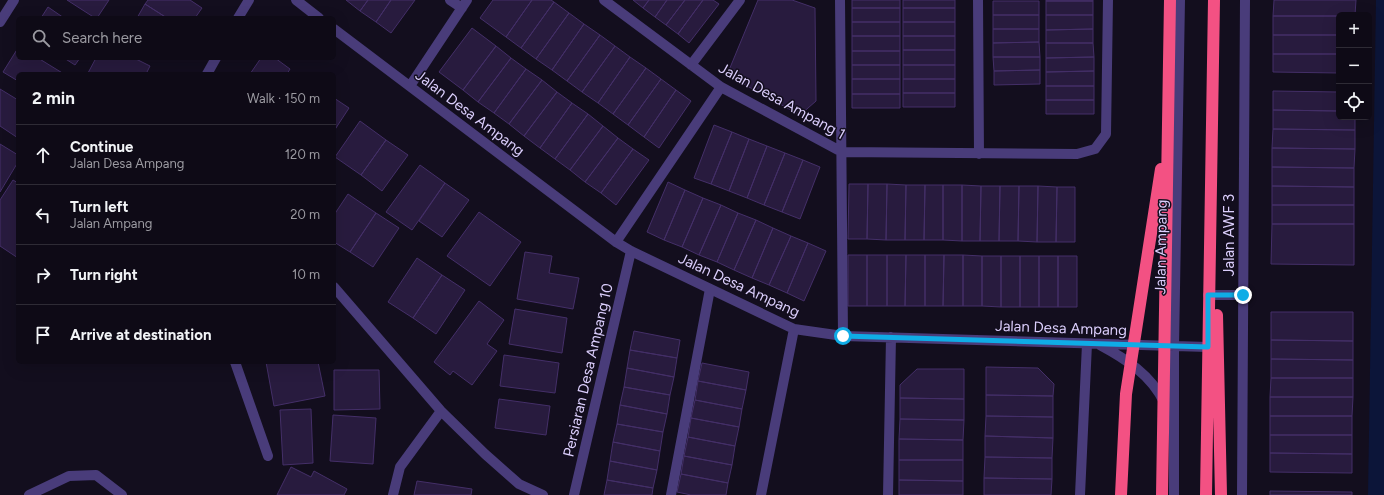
<!DOCTYPE html>
<meta charset="utf-8">
<style>
body{margin:0;font-family:Figtree,sans-serif;background:#1c1823;color:#f1f3f6}
.controls{position:absolute;right:12px;top:12px;display:grid;overflow:hidden;border-radius:6px;box-shadow:0 4px 16px #0002}
.controls button{width:36px;height:36px;display:grid;place-items:center;padding:0;border:0;border-bottom:1px solid #2e2b35;background:#0e0a16;color:#f1f3f6;font:20px sans-serif}
.stop{position:absolute;width:12px;height:12px;margin:-9px;border:3px solid #0face6;border-radius:50%;background:#fff}
.stop.end{background:#0face6;border-color:#fff;box-shadow:0 1px 4px #0008}
.list{margin:0;padding:0;list-style:none}
h2{display:flex;justify-content:space-between;align-items:center;height:52px;margin:0;padding:0 16px;font-size:17px}
h2 small{font-size:13px;font-weight:400;color:#9b9aa1}
.list li{display:grid;grid-template-columns:26px 1fr auto;gap:12px;align-items:center;box-sizing:border-box;height:60px;padding:0 16px;border-top:1px solid #2e2b35}
.list b{display:block;font-size:15px;white-space:nowrap}
.list p{margin:0;font-size:13px;white-space:nowrap;color:#9b9aa1}
.list em{font-size:13px;font-style:normal;color:#9b9aa1}
.icon{flex:none;width:22px;height:22px;fill:none;stroke:currentColor;stroke-width:2;stroke-linecap:round;stroke-linejoin:round}
.map{position:relative;flex:none;width:1384px;height:495px;overflow:hidden}
.search{position:absolute;background:#0e0a16;box-shadow:0 4px 16px #0002;left:16px;top:16px;width:320px;height:44px;display:flex;align-items:center;gap:10px;box-sizing:border-box;padding:0 14px;border-radius:6px;color:#9b9aa1;font-size:15px}
.panel{position:absolute;background:#0e0a16;box-shadow:0 4px 16px #0002;left:16px;top:72px;width:320px;height:292px;border-radius:6px}
.map>svg:first-child{display:block}
</style>
<div class="map">
<svg width="1384" height="495" viewBox="0 0 1384 495">
<rect width="100%" height="100%" fill="#130e1e"/>
<path fill="#0c1539" d="M1376,0H1384V495H1368Z"/>
<path fill="#281b3e" stroke="#442f68" d="M67,0H109L97,18H95Z
M148,0H190L202,8L195,18H167L145,4Z
M346,0H368L360,11Z
M368,0H391L376,22L360,11Z
M391,0H415L391,33L376,22Z
M493,0H532L506,37L480,18Z
M532,0H551L554,2L521,48L506,37Z
M633,0H649L643,8Z
M649,0H667L655,17L643,8Z
M667,0H685L666,25L655,17Z
M685,0H703L678,34L666,25Z
M703,0H713L719,4L689,43L678,34Z
M758,0H792L815,8L816,101L800,115L727,75Z
M852,0H900V8H852Z
M903,0H955V8H903Z
M1046,0H1093V1H1046Z
M1274,0H1356L1355,15H1339V16H1273Z
M993,1H1039V15H993Z
M1046,1H1093V15H1046Z
M554,2L569,13L536,59L521,48Z
M145,4L167,18H137Z
M48,7L64,18H41Z
M852,8H900V22H852Z
M903,8H955V22H903Z
M569,13L584,24L552,70L536,59Z
M993,15H1039V29H993Z
M1046,15H1093V29L1046,30Z
M1273,16H1339V35H1273Z
M852,22H900V36H852Z
M903,22H955V36H903Z
M584,24L600,35L567,81L552,70Z
M472,28L496,46L463,90L439,72Z
M993,29H1039V42L993,43Z
M1093,29V43H1046V30Z
M600,35L615,46L582,92L567,81Z
M1273,35H1339V54H1273Z
M852,36H900V51H852Z
M903,36H955V50H903Z
M1039,42L1040,57H993V43Z
M1046,43H1093L1094,57L1046,58Z
M496,46L511,58L478,102L463,90Z
M615,46L630,57L598,103L582,92Z
M18,48V58H38L64,74H18V81L3,72Z
M903,50H955V65H903Z
M852,51H900V65H852Z
M1273,54H1339V73L1273,72Z
M630,57L646,68L613,114L598,103Z
M993,57H1040V70L994,71Z
M1094,57V71L1046,72V58Z
M64,58H80L75,65Z
M96,58H134L150,66L146,74H90L88,73Z
M261,58H275L290,69L287,74H250Z
M511,58L526,69L494,113L478,102Z
M852,65H900V79H852Z
M903,65H955V79H903Z
M646,68L661,79L628,125L613,114Z
M526,69L542,80L509,124L494,113Z
M1040,70V84L994,85V71Z
M1094,71V86H1046V72Z
M661,79L676,90L644,137L628,125Z
M852,79H900V94H852Z
M903,79H955V93H903Z
M542,80L557,92L524,136L509,124Z
M1046,86H1094V100H1046Z
M0,89L18,100V138L0,126Z
M676,90L691,101L659,148L644,137Z
M1273,91L1339,92V111L1273,110Z
M557,92L572,103L540,148L524,136Z
M903,93H955V107H903Z
M852,94H900V108H852Z
M334,98L349,108L334,131Z
M1046,100H1094V114H1046Z
M572,103L588,114L555,159L540,148Z
M1273,110L1339,111V117H1355V130L1273,129Z
M588,114L603,126L570,170L555,159Z
M360,121L386,140L361,175L335,157Z
M714,125L732,132L711,184L694,178Z
M603,126L618,138L585,182L570,170Z
M1273,129L1355,130V149L1272,148Z
M732,132L749,139L729,191L711,184Z
M618,138L633,149L601,193L585,182Z
M749,139L767,146L747,198L729,191Z
M386,140L408,155L382,191L361,175Z
M0,144L18,155V162L0,192Z
M767,146L785,153L764,205L747,198Z
M1272,148L1355,149L1354,168L1272,167Z
M633,149L649,160L616,205L601,193Z
M785,153L803,160L782,212L764,205Z
M803,160L820,167L800,219L782,212Z
M420,165L445,183L412,230L386,212Z
M1272,167L1354,168V187L1272,186Z
M13,180L18,183V258L0,246V200Z
M668,182L685,190L664,240L647,232Z
M445,183L469,200L442,237L419,221Z
M849,184H868L867,239H848Z
M868,184H887L886,240L867,239Z
M887,184L906,185L905,240H886Z
M906,185H925L924,240H905Z
M925,185H943V240H924Z
M943,185H962V241L943,240Z
M962,185L981,186L980,241H962Z
M981,186H1000L999,241H980Z
M1000,186H1019L1018,241H999Z
M1019,186H1038L1037,242L1018,241Z
M1038,186L1057,187L1056,242H1037Z
M1272,186L1354,187V205H1272Z
M1057,187H1075V242H1056Z
M685,190L703,198L682,247L664,240Z
M348,194L376,213L350,252L334,242V215Z
M703,198L721,205L699,255L682,247Z
M721,205L738,213L717,262L699,255Z
M1272,205H1354V224H1272Z
M479,212L521,242L490,286L447,256Z
M376,213L399,228L373,267L350,252Z
M738,213L756,220L734,270L717,262Z
M756,220L773,228L752,278L734,270Z
M1272,224H1354V265L1271,264Z
M773,228L791,236L769,285L752,278Z
M791,236L808,243L787,293L769,285Z
M808,243L826,251L804,301L787,293Z
M525,252L552,256L549,273L579,278L573,309L517,299Z
M848,255H867V306H848Z
M867,255H887V306H867Z
M887,255H906L905,306H887Z
M906,255H925V306H905Z
M925,255H944L943,306H925Z
M944,255H963V306H943Z
M963,255L982,256V306H963Z
M982,256H1001V307L982,306Z
M1001,256H1020V307H1001Z
M1020,256H1039V307H1020Z
M1039,256H1058V307H1039Z
M1058,256H1077V307H1058Z
M417,258L442,275L413,318L388,302Z
M442,275L465,290L436,334L413,318Z
M479,301L504,320L487,344L497,351L472,385L453,371L450,375L434,362Z
M515,309L567,318L562,353L509,344Z
M1271,312H1353V341L1271,340Z
M634,331L680,340L677,358L630,350Z
M1271,340L1353,341V360L1271,359Z
M630,350L677,358L674,377L627,368Z
M504,355L559,363L555,393L500,386Z
M1271,359L1353,360V378H1271Z
M266,362H318L325,396L274,406Z
M702,363L749,372L746,390L698,381Z
M986,367L1038,368L1054,384L1053,396L986,395Z
M627,368L674,377L670,395L624,387Z
M917,369H964V399L900,398V385Z
M334,370H379L380,409L334,410Z
M1271,378H1353V397H1270Z
M698,381L746,390L742,409L695,400Z
M624,387L670,395L667,414L620,405Z
M986,395L1053,396V417L986,416Z
M1270,397H1353L1352,416H1270Z
M900,398L964,399V420L900,419Z
M499,399L550,406L546,435L495,428Z
M695,400L742,409L739,427L691,418Z
M620,405L667,414L663,432L617,424Z
M311,409L313,463L283,465L280,410Z
M333,415L376,418L373,464L330,461Z
M986,416L1053,417V438L985,436Z
M1270,416H1352V435H1270Z
M691,418L739,427L735,446L688,437Z
M900,419L964,420L963,440L899,439Z
M617,424L663,432L660,451L613,442Z
M1270,435H1352V454L1270,453Z
M985,436L1053,438L1052,458L985,457Z
M688,437L735,446L732,465L684,456Z
M899,439L963,440V460H899Z
M613,442L660,451L657,470L610,461Z
M1270,453L1352,454V473L1270,472Z
M684,456L732,465L728,483L681,474Z
M985,457L1052,458V479L984,478Z
M899,460H963V481L899,480Z
M610,461L657,470L653,488L607,480Z
M291,467L311,477L314,471L347,489L344,495H277Z
M681,474L728,483L726,495H691L677,492Z
M984,478L1052,479L1051,495H984Z
M607,480L653,488L652,495H604Z
M899,480L963,481V495H899Z
M417,481L472,489L471,495H414Z
M1270,491L1352,492V495H1270Z"/>
<g fill="none" stroke-linecap="round" stroke-linejoin="round">
<path stroke="#493c7a" stroke-width="10" d="M296,0L319,18
M450,0L462,8
M604,0L721,87L842,152L1077,154L1095,149L1106,134L1108,0
M840,0L843,336
M978,0L979,154
M238,18L249,0
M0,22L14,0
M334,29L616,242L631,251L794,329L843,336L1208,347
M691,65L740,0
M207,74L216,58
M410,86L467,0
M616,242L721,87
M334,287L441,411L485,454L519,484L543,495
M1208,295H1243
M1100,345C1126,359 1151,375 1164,402
M235,362L268,456
M29,495L69,476L96,475L122,495
M393,495L400,467L441,411
M574,495L631,251
M671,495L710,289
M761,495L794,329
M888,495L891,337
M1080,495L1087,344
M1174,495V346L1180,0
M1242,495L1245,0"/>
<path stroke="#f35183" stroke-width="12" d="M1217,315L1221,495
M1121,495L1126,394L1161,169
M1162,495L1170,0
M1206,495L1214,0"/>
</g>
<g fill="none" stroke-linecap="round" stroke-linejoin="round">
<path stroke="#0face6" stroke-width="5" d="M843,336L1208,347V295H1243"/>
</g>
<g text-anchor="middle" dominant-baseline="central" stroke-width="3" stroke-linejoin="round" paint-order="stroke">
<g font-size="15" fill="#dbcefc" stroke="#130e1e">
<text transform="translate(782 101) rotate(29)">Jalan Desa Ampang 1</text>
<text transform="translate(470 113) rotate(37)">Jalan Desa Ampang</text>
<text transform="translate(1229 235) rotate(-90)">Jalan AWF 3</text>
<text transform="translate(1161 247) rotate(-89)">Jalan Ampang</text>
<text transform="translate(739 285) rotate(25)">Jalan Desa Ampang</text>
<text transform="translate(1061 328) rotate(2)">Jalan Desa Ampang</text>
<text transform="translate(588 370) rotate(-77)">Persiaran Desa Ampang 10</text>
</g>
</g>
</svg>
<div class="controls">
<button>+</button>
<button>−</button>
<button><svg class="icon" aria-label="locate" viewBox="0 0 24 24"><circle cx="12" cy="12" r="6"/><path d="M12 2v4M12 18v4M2 12h4M18 12h4"/></svg></button>
</div>
<div class="stop" style="left:843px;top:336px"></div>
<div class="stop end" style="left:1243px;top:295px"></div>
<div class="search"><svg class="icon" aria-label="search" viewBox="0 0 24 24"><circle cx="10" cy="10" r="6"/><path d="M15 15l6 6"/></svg>Search here</div>
<section class="panel">
<h2>2 min<small>Walk · 150 m</small></h2>
<ul class="list">
<li><svg class="icon" aria-label="ahead" viewBox="0 0 24 24"><path d="M12 20V5M6 11l6-6 6 6"/></svg><div><b>Continue</b><p>Jalan Desa Ampang</p></div><em>120 m</em></li>
<li><svg class="icon" aria-label="left" viewBox="0 0 24 24"><path d="M17 20v-9H6M10 6l-5 5 5 5"/></svg><div><b>Turn left</b><p>Jalan Ampang</p></div><em>20 m</em></li>
<li><svg class="icon" aria-label="right" viewBox="0 0 24 24"><path d="M7 20v-9h11M14 6l5 5-5 5"/></svg><div><b>Turn right</b></div><em>10 m</em></li>
<li><svg class="icon" aria-label="arrive" viewBox="0 0 24 24"><path d="M6 21V4h12l-3 4 3 4H6"/></svg><div><b>Arrive at destination</b></div></li>
</ul>
</section>
</div>
